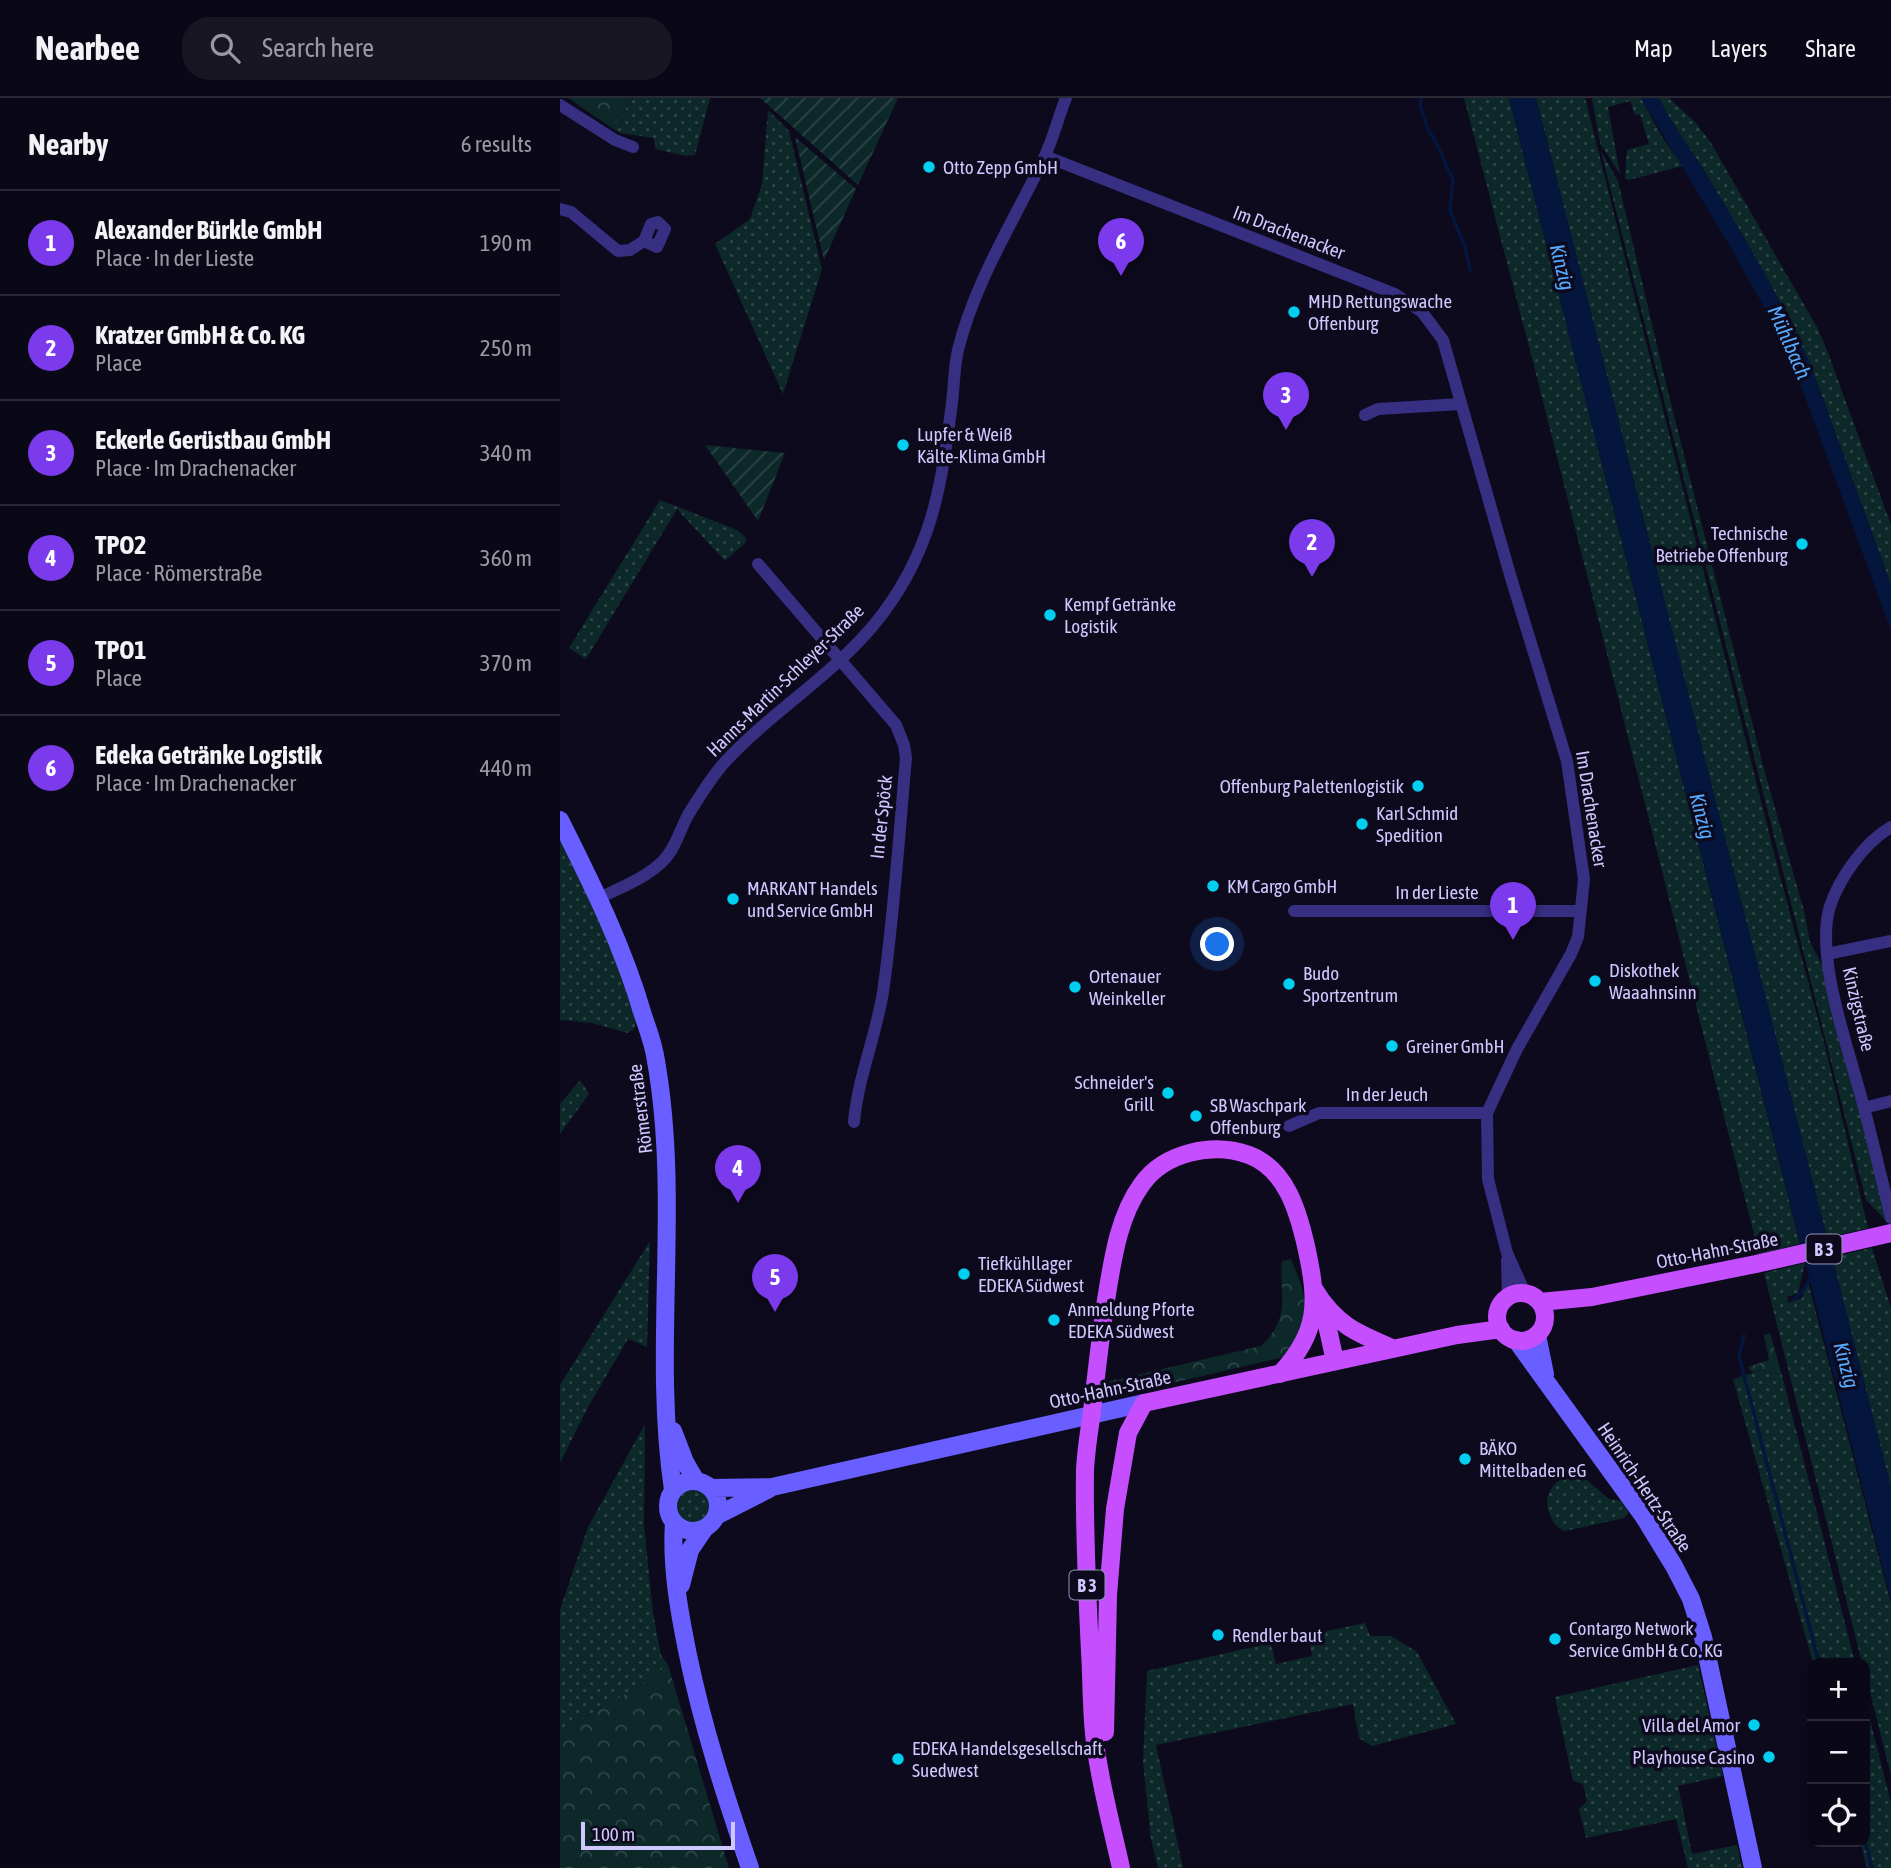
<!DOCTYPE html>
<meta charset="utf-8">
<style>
body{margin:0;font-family:"Asap Condensed",sans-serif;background:#181623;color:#f1f3f6}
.controls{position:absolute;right:21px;bottom:21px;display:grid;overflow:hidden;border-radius:14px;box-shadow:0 7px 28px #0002}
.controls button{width:63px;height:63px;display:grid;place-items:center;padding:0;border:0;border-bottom:2px solid #2a2935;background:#0a0816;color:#f1f3f6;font:35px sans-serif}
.scale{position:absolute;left:21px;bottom:18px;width:154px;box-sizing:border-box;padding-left:7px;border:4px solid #d0c7ff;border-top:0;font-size:19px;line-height:24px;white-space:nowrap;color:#d0c7ff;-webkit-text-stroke:5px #0e0a1e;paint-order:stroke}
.you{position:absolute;left:658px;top:847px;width:24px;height:24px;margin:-18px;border:5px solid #fff;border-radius:50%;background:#1a73e8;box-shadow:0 0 0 10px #1a73e833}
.badge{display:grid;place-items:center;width:46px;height:46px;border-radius:50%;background:#7c3aed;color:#fff;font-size:23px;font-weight:700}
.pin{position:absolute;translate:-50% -58px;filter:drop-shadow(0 2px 4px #0008)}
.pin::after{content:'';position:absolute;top:37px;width:24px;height:21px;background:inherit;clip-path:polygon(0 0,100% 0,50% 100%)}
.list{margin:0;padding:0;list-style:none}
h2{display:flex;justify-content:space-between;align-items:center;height:91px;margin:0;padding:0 28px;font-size:30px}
h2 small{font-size:23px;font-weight:400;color:#999aa1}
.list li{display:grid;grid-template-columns:46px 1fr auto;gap:21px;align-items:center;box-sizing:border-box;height:105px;padding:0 28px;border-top:2px solid #2a2935}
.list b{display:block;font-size:26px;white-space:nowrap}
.list p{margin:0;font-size:23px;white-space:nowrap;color:#999aa1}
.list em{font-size:23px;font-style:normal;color:#999aa1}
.icon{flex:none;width:38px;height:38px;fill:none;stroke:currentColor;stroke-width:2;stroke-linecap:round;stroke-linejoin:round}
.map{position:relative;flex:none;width:1331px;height:1770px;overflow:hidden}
header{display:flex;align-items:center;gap:42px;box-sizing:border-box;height:98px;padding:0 35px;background:#0a0816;border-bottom:2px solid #2a2935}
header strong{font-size:33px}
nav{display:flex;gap:38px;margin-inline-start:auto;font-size:24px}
.search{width:490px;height:63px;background:#181623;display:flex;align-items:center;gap:18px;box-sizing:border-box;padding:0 24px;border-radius:28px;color:#999aa1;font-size:26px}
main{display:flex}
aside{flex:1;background:#0a0816}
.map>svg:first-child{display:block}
</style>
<header>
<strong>Nearbee</strong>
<div class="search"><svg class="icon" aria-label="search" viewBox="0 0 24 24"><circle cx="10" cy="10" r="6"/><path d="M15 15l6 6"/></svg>Search here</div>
<nav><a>Map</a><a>Layers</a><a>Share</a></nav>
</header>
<main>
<aside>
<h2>Nearby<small>6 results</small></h2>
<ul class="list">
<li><span class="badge">1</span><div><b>Alexander Bürkle GmbH</b><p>Place · In der Lieste</p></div><em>190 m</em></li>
<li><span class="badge">2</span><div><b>Kratzer GmbH &amp; Co. KG</b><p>Place</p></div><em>250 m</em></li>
<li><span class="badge">3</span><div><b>Eckerle Gerüstbau GmbH</b><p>Place · Im Drachenacker</p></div><em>340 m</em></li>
<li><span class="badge">4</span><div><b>TPO2</b><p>Place · Römerstraße</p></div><em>360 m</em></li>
<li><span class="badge">5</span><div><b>TPO1</b><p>Place</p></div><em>370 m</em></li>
<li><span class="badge">6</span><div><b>Edeka Getränke Logistik</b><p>Place · Im Drachenacker</p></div><em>440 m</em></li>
</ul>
</aside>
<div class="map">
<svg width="1331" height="1770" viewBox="0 0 1331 1770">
<defs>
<pattern id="grass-dots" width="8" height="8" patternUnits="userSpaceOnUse" patternTransform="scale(1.75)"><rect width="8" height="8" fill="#0c2829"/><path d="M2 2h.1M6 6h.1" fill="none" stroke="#2e4649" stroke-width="1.8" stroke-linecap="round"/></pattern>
<pattern id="forest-crowns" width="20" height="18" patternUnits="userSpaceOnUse" patternTransform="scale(1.75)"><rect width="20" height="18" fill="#0c2829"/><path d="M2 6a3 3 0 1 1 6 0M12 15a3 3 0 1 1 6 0" fill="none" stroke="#2e4649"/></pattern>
<pattern id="garden-furrows" width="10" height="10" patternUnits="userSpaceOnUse" patternTransform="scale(1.75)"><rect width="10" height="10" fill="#0c2829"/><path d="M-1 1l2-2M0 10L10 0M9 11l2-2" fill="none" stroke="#2e4649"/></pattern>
</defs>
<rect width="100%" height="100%" fill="#0e0a1e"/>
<path fill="url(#grass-dots)" d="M73,0H150L135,57L126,58L95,51L94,40L60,35L52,30Z
M904,0H949L1240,1146L1199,1156L973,264Z
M976,0H1025L1214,755L1265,948L1308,1130L1267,1140Z
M1032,0H1081L1102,39L1123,68L1068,82L1065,80L1067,52L1089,46L1080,16L1075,17L1070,3L1048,9L1060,76L1040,45Z
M1099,0H1109L1136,25L1151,45L1258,231L1268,255L1331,427V487L1251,268C1221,199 1180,133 1142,69C1127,46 1111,25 1099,0Z
M208,12L229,33L262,171L223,296L155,146L190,121L202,86Z
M1041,53L1058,83L1109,298L1205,675L1244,813L1250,844L1264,871L1328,1125L1306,1102Z
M100,402L177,432L186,440L185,445L165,463L117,411L26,561L9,550Z
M0,740L49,841L76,924L74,931L68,935L32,925L0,922Z
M20,982L29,996L0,1036V1006Z
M90,1143L87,1249L68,1241L28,1309L0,1365V1287Z
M1312,1150L1331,1210V1390L1272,1159Z
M1245,1165L1238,1195L1227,1199L1228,1205L1242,1200L1248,1184L1331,1506V1678L1305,1574V1565H1302L1204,1175Z
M1202,1272L1222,1277L1295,1565H1253L1173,1281Z
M85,1326L84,1427L93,1515L101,1557L108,1567L82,1586L0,1634V1512L28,1429Z
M1014,1371L1049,1401L1061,1403L1069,1414L1064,1420L1060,1421L1005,1433C993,1431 983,1407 989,1395C993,1385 1006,1378 1014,1371Z
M113 1409a19 19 0 1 1 38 0a19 19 0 1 1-38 0Z
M805,1525L810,1538H831L857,1554L896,1626L812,1648L799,1640L793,1606L596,1647L623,1770H598L591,1741L583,1664L587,1573L711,1545L716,1566L752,1558L748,1537Z
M1138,1567L1163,1678L1118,1688L1132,1756L1177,1747L1182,1770H1128L1116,1721L1026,1740L1019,1711L1027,1703L1023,1686L1013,1683L995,1599Z
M1305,1602L1331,1705V1770H1307L1300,1744H1305Z"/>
<path fill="url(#forest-crowns)" d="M8,0H73L52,30Z
M731,1161C739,1181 752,1209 742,1231C738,1241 730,1250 724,1259L539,1302L542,1285L701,1248C732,1219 719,1199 722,1163Z
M1210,1235L1222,1277L1202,1272L1192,1274L1188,1269L1209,1262L1204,1237Z
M108,1567L169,1770H0V1634L82,1586Z"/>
<path fill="url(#garden-furrows)" d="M200,0H338L298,87Z
M235,39L296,91L264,162Z
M145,347L225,355L198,423Z"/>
<path fill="#04163d" d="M949,0H976L1331,1390V1502Z
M1081,0H1099C1111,25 1127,46 1142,69C1180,133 1221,199 1251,268L1331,487V532L1227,250L1171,150Z"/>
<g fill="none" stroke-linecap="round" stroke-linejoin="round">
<path stroke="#04163d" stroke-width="3.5" d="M861,0L860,7L868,32L875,42L893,82L890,112L905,149L910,173
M1233,1202L1243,1193L1251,1179
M1184,1237L1179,1258L1259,1565
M1305,1742L1312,1770"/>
<path stroke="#362f82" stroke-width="12" d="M0,7L55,42L73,49
M485,58L835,196L862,214L883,242L951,480L1007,663L1024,781L1018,839L1011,856L957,951L927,1015L928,1081L947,1155L965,1195
M0,111L11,114L58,153L70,152L84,143
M98,124L105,131L97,149L84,143L91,126Z
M805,317L818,311L900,306
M198,466L336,627L344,647L346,660C339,737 334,818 323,894C316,938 298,979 294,1024
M1331,729C1304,745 1280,779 1270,808C1254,860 1290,954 1303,1006C1313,1044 1322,1082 1331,1120
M39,800C60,790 86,780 103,763C115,751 120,732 128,717C139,699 150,681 164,665C216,608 288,569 331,504C375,440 382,380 392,305C394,288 394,269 398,252C415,183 454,123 484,60C493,41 498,20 506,0
M734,813H1021
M1267,856L1331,843
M1304,1010L1331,1003
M729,1028L759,1015H927
M947,1162L948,1198"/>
<path stroke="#695eff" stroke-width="18" d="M0,722C32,786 63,848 83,917C88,932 94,947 96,963C121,1105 92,1250 113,1392
M977,1237L985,1276
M956,1242L1084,1419L1114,1468L1131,1501L1143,1539L1193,1770
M113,1333L125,1364L136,1383
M108 1408a25 25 0 1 1 50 0a25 25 0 1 1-50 0Z
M151,1390L212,1389L584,1305
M156,1418L209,1391
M114,1424C111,1469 119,1513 128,1557C143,1630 166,1700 190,1770
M121,1487L130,1452L145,1430"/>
<path stroke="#c54eff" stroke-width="18" d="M754,1191C775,1226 796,1235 832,1250
M937 1219a24 24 0 1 1 48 0a24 24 0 1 1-48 0Z
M980,1204L1032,1199L1196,1166L1331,1135
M763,1209L775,1263
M545,1634L548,1497L555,1411L568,1335L584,1305L897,1237L941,1231
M561,1770C552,1729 540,1686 535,1644C531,1615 532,1584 530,1554C527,1493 524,1432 525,1372C526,1353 529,1333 532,1314C536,1278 540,1243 545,1208C552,1167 557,1120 582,1086C605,1054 653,1044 689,1057C726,1071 738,1113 746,1148C758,1203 760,1233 720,1276"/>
</g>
<g fill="#00cff2" stroke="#0e0a1e" stroke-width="2.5">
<circle cx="369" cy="69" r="7"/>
<circle cx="734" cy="214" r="7"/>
<circle cx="343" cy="347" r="7"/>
<circle cx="1242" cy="446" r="7"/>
<circle cx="490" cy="517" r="7"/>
<circle cx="858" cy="688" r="7"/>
<circle cx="802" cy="726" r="7"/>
<circle cx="653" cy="788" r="7"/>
<circle cx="173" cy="801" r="7"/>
<circle cx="1035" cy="883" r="7"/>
<circle cx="729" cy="886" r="7"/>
<circle cx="515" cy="889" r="7"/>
<circle cx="832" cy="948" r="7"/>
<circle cx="608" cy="995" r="7"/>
<circle cx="636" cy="1018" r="7"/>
<circle cx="404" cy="1176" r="7"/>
<circle cx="494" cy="1222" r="7"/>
<circle cx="905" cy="1361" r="7"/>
<circle cx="658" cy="1537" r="7"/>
<circle cx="995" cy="1541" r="7"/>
<circle cx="1194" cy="1627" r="7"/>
<circle cx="1209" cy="1659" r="7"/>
<circle cx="338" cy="1661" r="7"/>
</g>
<g text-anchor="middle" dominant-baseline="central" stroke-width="7" stroke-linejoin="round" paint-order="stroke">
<g fill="#0e0a1e" stroke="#968ebc" stroke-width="2">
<rect x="1246.5" y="1136.5" width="35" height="29" rx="5"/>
<rect x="509.5" y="1472.5" width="35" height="29" rx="5"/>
</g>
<g font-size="18" font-weight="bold" fill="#d0c7ff">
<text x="1264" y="1151">B 3</text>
<text x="527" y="1487">B 3</text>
</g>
<g font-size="19" fill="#d0c7ff" stroke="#0e0a1e" text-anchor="start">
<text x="383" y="69">Otto Zepp GmbH</text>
<text x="748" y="203">MHD Rettungswache<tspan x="748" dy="22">Offenburg</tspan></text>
<text x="357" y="336">Lupfer &amp; Weiß<tspan x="357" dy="22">Kälte-Klima GmbH</tspan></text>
<text x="1228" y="435" text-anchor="end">Technische<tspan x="1228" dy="22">Betriebe Offenburg</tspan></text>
<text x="504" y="506">Kempf Getränke<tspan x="504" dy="22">Logistik</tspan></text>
<text x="844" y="688" text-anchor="end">Offenburg Palettenlogistik</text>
<text x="816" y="715">Karl Schmid<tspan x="816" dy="22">Spedition</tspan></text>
<text x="667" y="788">KM Cargo GmbH</text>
<text x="187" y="790">MARKANT Handels<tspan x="187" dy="22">und Service GmbH</tspan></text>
<text x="1049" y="872">Diskothek<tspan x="1049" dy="22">Waaahnsinn</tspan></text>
<text x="743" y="875">Budo<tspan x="743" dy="22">Sportzentrum</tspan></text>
<text x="529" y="878">Ortenauer<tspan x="529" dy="22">Weinkeller</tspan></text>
<text x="846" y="948">Greiner GmbH</text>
<text x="594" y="984" text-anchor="end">Schneider's<tspan x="594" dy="22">Grill</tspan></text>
<text x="650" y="1007">SB Waschpark<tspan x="650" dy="22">Offenburg</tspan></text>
<text x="418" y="1165">Tiefkühllager<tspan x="418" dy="22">EDEKA Südwest</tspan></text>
<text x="508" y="1211">Anmeldung Pforte<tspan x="508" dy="22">EDEKA Südwest</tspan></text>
<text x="919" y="1350">BÄKO<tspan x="919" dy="22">Mittelbaden eG</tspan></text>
<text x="1009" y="1530">Contargo Network<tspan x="1009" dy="22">Service GmbH &amp; Co. KG</tspan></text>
<text x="672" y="1537">Rendler baut</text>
<text x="1180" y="1627" text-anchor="end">Villa del Amor</text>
<text x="352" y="1650">EDEKA Handelsgesellschaft<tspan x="352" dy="22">Suedwest</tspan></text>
<text x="1195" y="1659" text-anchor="end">Playhouse Casino</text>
</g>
<g font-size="19" fill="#d0c7ff" stroke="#0e0a1e">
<text transform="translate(729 134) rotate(21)">Im Drachenacker</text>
<text transform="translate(225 582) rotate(-44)">Hanns-Martin-Schleyer-Straße</text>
<text transform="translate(1032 711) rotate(81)">Im Drachenacker</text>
<text transform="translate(321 719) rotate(-84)">In der Spöck</text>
<text x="877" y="794">In der Lieste</text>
<text transform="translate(1299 911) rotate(77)">Kinzigstraße</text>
<text x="827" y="996">In der Jeuch</text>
<text transform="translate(80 1011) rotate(-97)">Römerstraße</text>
<text transform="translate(1157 1152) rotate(-11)">Otto-Hahn-Straße</text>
<text transform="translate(550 1291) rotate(-12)">Otto-Hahn-Straße</text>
<text transform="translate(1085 1389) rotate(56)">Heinrich-Hertz-Straße</text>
</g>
<g font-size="21" font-style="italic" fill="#55a9ff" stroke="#0e0a1e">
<text transform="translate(1003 169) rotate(76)">Kinzig</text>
<text transform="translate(1230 244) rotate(66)">Mühlbach</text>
<text transform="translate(1143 718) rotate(75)">Kinzig</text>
<text transform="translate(1287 1267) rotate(75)">Kinzig</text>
</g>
</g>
</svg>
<div class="controls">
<button>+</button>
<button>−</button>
<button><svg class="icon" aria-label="locate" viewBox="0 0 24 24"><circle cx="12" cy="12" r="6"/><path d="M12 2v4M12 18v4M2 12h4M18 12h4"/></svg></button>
</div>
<div class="scale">100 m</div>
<div class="you"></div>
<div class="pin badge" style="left:953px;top:842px">1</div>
<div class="pin badge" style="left:752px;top:479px">2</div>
<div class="pin badge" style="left:726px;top:332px">3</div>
<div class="pin badge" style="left:178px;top:1105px">4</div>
<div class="pin badge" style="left:215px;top:1214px">5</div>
<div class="pin badge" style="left:561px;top:178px">6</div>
</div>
</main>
